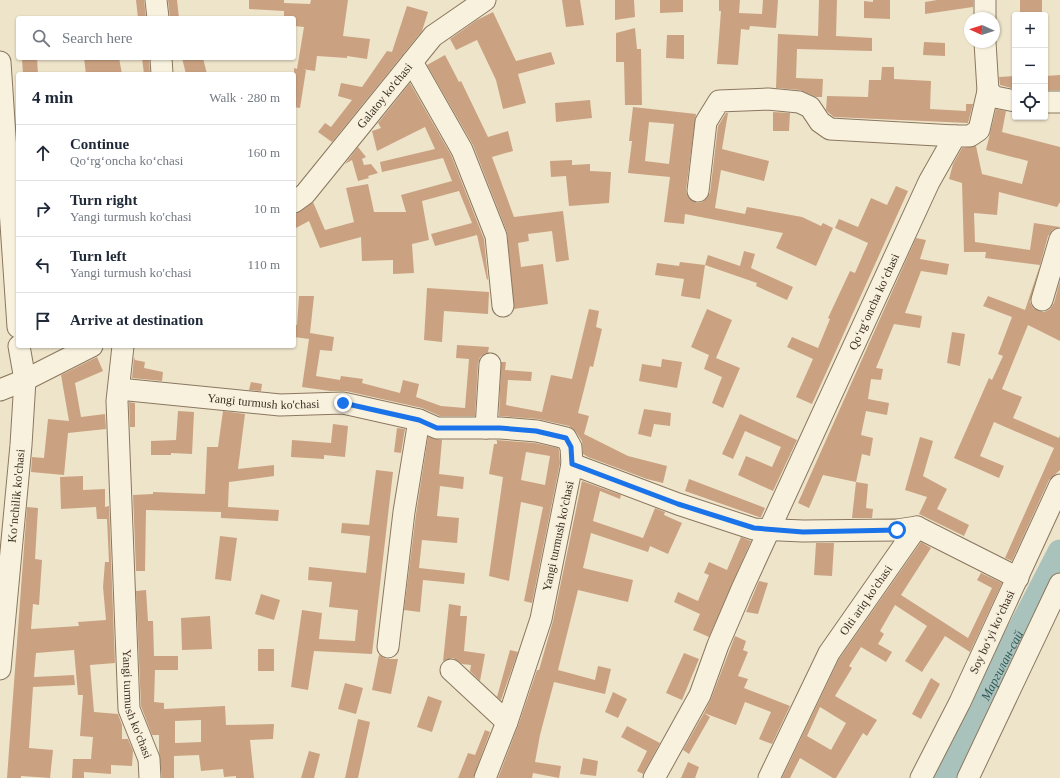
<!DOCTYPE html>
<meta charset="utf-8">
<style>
body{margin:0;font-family:"Times New Roman",serif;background:#f2f2f3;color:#1f2937}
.controls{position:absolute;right:12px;top:12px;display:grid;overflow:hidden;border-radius:4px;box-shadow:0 1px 3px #0004}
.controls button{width:36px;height:36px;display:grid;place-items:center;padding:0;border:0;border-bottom:1px solid #e0e1e3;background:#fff;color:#1f2937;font:20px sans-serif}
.compass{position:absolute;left:964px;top:12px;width:36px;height:36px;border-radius:50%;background:#fff;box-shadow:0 1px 3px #0004;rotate:273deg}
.stop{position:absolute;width:12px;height:12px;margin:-9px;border:3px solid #1a73e8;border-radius:50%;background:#fff}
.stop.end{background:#1a73e8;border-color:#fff;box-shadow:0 1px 4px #0008}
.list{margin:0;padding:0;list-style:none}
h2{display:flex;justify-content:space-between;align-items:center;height:52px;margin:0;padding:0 16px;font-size:17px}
h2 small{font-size:13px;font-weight:400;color:#747a83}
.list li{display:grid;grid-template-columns:26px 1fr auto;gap:12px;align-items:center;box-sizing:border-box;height:56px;padding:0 16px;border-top:1px solid #e0e1e3}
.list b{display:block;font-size:15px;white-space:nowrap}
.list p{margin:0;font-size:13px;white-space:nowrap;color:#747a83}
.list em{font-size:13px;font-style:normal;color:#747a83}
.icon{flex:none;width:22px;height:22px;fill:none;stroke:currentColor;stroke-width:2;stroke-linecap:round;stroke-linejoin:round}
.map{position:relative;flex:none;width:1060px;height:778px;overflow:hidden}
.search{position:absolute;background:#fff;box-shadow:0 1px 3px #0004;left:16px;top:16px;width:280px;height:44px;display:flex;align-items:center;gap:10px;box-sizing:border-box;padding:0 14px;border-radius:4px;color:#747a83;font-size:15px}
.panel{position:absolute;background:#fff;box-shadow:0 1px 3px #0004;left:16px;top:72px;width:280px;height:276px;border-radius:4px}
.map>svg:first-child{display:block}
</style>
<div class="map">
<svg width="1060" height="778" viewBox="0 0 1060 778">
<rect width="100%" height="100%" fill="#eee4ca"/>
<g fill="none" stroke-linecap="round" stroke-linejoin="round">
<path stroke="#aac2bc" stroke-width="25" id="s1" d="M943,778L1060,552"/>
</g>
<path fill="#caa281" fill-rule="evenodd" d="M136,0H144L146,18H138Z
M168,0H177L179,18H170Z
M249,0H284V3L310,4L311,0H348L343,36L370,39L367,59L347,56V58L317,56L315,71L302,69L306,70L300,108L294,107V68L297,69L304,27L294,26V18H284V11L249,9Z
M562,0H580L584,25L566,27Z
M615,0H634L635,17L615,20Z
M660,0H683V12L660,13Z
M719,0H740L739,13L762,14L763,0H778L776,28L750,26L749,30L741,29L738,65L717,64L721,11H719Z
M819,0H837L836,36L872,38V51L797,49L796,78L823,79L822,97H816L800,90L776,88L778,34L818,36Z
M873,0H890V19L864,18V1L873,2Z
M937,0H973V7L925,14V2Z
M1020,0H1042V15H1020Z
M407,6L428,12L422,31L332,142L318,132L325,123L331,127L352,100L338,96L341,83L362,87L387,51L392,52Z
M493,12L516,61L551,52L555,64L518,74L526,103L503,109L496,80L477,40L456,50L450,39L477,20Z
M635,28L637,49H641L642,105H625L624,62H616V33Z
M667,35H684V59L666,58Z
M924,42L945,43V56L923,55Z
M445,55L459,82L461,81L488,137L508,131L513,151L492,157L514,217L563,211L569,260L556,262L552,231L528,234L529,241L518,243L521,267L543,264L548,304L514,309L507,232L473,145L427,65Z
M22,58H37L38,74H23Z
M84,58H119L122,74H86Z
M142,58H149L150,74H144Z
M182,58H203L207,74H186Z
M882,67H894V79L931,81L930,109L966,111V104H973L968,123L834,117L829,113L826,110L827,96L868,97L869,80H881Z
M1060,75V90H1045V76Z
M1015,76V89L1000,85L999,77Z
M410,83L451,155L484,239L488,279L487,280L477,235L435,246L431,234L472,223L459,191L422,201L429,240L412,244L414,273L393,274V260L362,261L361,237L320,248L309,221L294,229V215L313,202L325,230L354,222L346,188L368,184L374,212H406L401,195L452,181L443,158L382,172L380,162L435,149L425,127L377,151L372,131L381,128L378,123Z
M590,100L592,118L556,122L555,103Z
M633,107L696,114L686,190L687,195L691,200L697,203L702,202L707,198L710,193L718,126L726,113H728L722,149L769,161L764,181L721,170L715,208L745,214L747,207L802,217L821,226L823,223L833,228L816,266L776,248L783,233L685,214L684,224L664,222L670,177L628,173L632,141H629ZM649,122L674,124L669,164L645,161Z
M996,109L1006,111L1002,132L1060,147V202L1057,207L999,192L997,215L974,213L975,242L1030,250L1034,223L1060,227L1052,230L1048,236L1030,302L1033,308L1038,311L1044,312L1050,309L1054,303L1060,281V341L1028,325L1002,389L1022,397L1013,418L1059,438L1060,435V470L1049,480L1012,561L1005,558L1054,448L994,422L980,456L1004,466L999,478L954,458L989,378L992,380L1003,356L998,354L1012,317L983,306L988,296L1025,310L1040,265L985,258L986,252H964L962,183L949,179L953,164L962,148L976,146L982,174L1022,184L1028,161L986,150Z
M773,112L790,113L789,131H773Z
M358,147L366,157L362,159L364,165L371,164L378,173L368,176L369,178L358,181L352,160L345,164Z
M572,160V165L590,164V171L611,172L609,203L569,206L566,176L551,177L550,161Z
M896,186L908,191L812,404L796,397L813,359L787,347L792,337L818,348L830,319L828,318L850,271L855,273L868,243L835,228L839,219L858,227L871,198L887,205Z
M916,238L926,240L920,259L949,264L947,275L921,271L905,313L922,316L920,328L894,324L876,368L883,369L881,380L871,379L868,399L889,403L887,415L866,411L861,435L873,438L870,456L862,454L856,482L823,475L809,508L798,503Z
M744,251L755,254L751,268L793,287L787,300L756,286L757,283L705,265L708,255L740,266Z
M680,262L705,265L700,299L681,296L684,279L655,275L657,263L679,266Z
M427,288L489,292L488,314L444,311L442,342L424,340Z
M299,296H314L310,333L334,337L332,351L320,350L316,376L340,380L341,376L363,379L362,383L400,393L403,380L419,384L416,397L441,406L465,408L469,359L456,358L457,345L489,347L488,352H490L480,357L478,363L475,416H440L422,408L346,391H330L302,387L309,339L294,337V325H297Z
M589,309L599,311L596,327L602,329L593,367L590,366L578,413L589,416L584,434L628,456L667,466L663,483L647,479L588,457L583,454L582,441L576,432L569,426L538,419L499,416L501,362H506L505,370L532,372L531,381L508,380L506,405L542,412L551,375L572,379Z
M707,309L732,320L716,358L740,368L723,408L712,403L722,377L704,369L709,355L691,347Z
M952,332L965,334L960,366L947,363Z
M97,357L103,371L75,383L81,417L105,414L106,429L68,433L64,475L31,472L32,457L44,458L48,419L69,421L61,375Z
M134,357L135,360L145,362L144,368L163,372L162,381L132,378Z
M662,359L682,362L677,388L639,381L642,364L661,367Z
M251,382L262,384L261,391L249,390Z
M129,402L135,403V427H130Z
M644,409L671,413L670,426L654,424L651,437L638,434Z
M178,411L194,412L192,454L171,453V455H151V441L176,440Z
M223,411L245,414L238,469L274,465V476L229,482L228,507L279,510L278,521L221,518V512L146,510L145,571H136L133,495L153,494V492L205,494L207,447H218Z
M740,414L797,440L773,491L738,475L746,456L772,467L781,447L745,431L733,459L722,454Z
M333,424L348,426L345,457L324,455V459L291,457L292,440L331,443Z
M397,428L405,429L401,453L394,452Z
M428,437L442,440L439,474L464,477L463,489L440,486L437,516L459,518L457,543L422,540L419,568L465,573L464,584L423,580L420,612L404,610L416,514Z
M920,437L933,441L923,476L947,489L937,509L969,525L964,536L919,514L927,497L905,490Z
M496,440L535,443L558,448L559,450L560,463L532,603L524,601L543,507L521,502L509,581L489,576L503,477L489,474L494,444H497V441ZM526,452L550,456L545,485L521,480Z
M376,470L393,472L372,654L314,651L308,690L291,687L302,610L322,613L319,639L355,641L358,610L329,607L332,582L308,580L309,567L366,573L370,536L341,533L342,523L369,525Z
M83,476V490L105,489V507L109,506L115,663L90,665L94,712L118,714L122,725V739H128L133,751L132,766L111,765V774L84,772V778H72L73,759H91L93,737L80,736L83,695H78L74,650L36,653L34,677L74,675L75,685L33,687L29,748L53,750L50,778L21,776V778H7L27,507L38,508L35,559L42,560L39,605L33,604L31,629L79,626L78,622L106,620L103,587L105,562H109L107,519H97L96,507L61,509L60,477Z
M689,479L765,508L761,517H759L685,491Z
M582,481L621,495L620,499L600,491L593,521L643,538L655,508L665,512L664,515L682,523L668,554L650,546L648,552L591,533L583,568L633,580L628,602L578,590L558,670L595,680L598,666L611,669L605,694L554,682L540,735L535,762L561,766L559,778L533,773L532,778H498L518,726L537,670H539L553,621Z
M856,482L868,484L866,508L873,509L872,518H852Z
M220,536L237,538L231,581L215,579Z
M741,537L751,541L709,637L693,630L700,614L674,602L678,592L698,601L709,575L704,573L709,562L727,570Z
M921,542L931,548L901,595L968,638L992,588L977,580L981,573L1002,583L970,652L945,636L922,672L905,661L927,626L895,605L880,631L884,634L878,644L892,652L886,662L861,647L849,666L852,668L835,696L877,720L867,736L863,733L836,778H833L800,758L790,778H782L839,659ZM820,707L846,723L831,750L807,736Z
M816,543H834L832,576L814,575Z
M759,581L768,583L758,614L746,612Z
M146,590L148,621H153L154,656H178V670H155L154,702L164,703V709L225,706L226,725L274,724L273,739L250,740L254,778H236V776L224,777L223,769L201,771L199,755L174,756V778H162L159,751V735H152L141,706L136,591ZM201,720V742L175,743V721Z
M261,594L280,600L274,620L255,614Z
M449,604L461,606L460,616H467L464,651L485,654L480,681L470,671L471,665L462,664L453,658L443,661Z
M210,616L212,649L182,650L181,618Z
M735,636L746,641L743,650L748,652L738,676L748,679L744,688L790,706L772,744L759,739L771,712L745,702L736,725L704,713L711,699Z
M258,649H274V671H258Z
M510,650L518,652L501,700L497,697Z
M684,653L699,659L682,700L666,693Z
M379,655L386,659H398L391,694L372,690Z
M931,678L940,684L921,719L912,714Z
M345,683L363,688L356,714L338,709Z
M613,692L627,699L618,718L605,712Z
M428,696L442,701L432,732L417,727Z
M704,713L710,717L689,754L683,750Z
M358,719L370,722L358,778H345Z
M627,726L660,743L643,774L637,771L647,751L621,737Z
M485,730L490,732L473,778H458L468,753L475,755Z
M309,751L320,754L314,778H301Z
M583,758L598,761L596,776L580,774Z
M688,762L699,767L695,778H681Z"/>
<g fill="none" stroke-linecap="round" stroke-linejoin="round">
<defs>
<g id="minor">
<path d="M156,0L158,18"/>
<path d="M985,0V18"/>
<path d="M985,42L988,91L995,97L1015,101"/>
<path d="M161,58L162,74"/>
<path d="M0,62L18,327"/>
<path d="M412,62L462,150L496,236L503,306"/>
<path d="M1045,102H1060"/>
<path d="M698,191L706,122L719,101L768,99L799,102L810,107L820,122L830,129L955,136"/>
<path id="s2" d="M294,202L305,194L433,36L485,0"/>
<path d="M1042,300L1060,239"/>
<path id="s3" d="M123,346L117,401L129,709L149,759L150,778"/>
<path id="s4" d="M119,389L280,405L343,403L419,420L437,428H500L537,431L566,438L571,447L572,464L541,619L507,722L485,778"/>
<path d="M0,390L25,380L92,346"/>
<path d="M486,428L490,364"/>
<path d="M572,464L678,504L754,529L803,531L897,530L917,527"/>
<path d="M388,647L404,512L419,420"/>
<path id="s5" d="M0,669L21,445L25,380L19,346"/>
<path d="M451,670L507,722"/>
<path id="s6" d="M654,778L700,695L718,645L742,589L929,182L955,136H970L979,130L988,91"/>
<path id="s7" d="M769,778L829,653L917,527L1018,578"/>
<path d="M921,778L960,702L1060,485"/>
<path d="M968,778L1060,584"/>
</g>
</defs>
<use href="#minor" stroke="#8a775f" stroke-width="23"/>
<use href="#minor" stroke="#f8f1de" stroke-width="21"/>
</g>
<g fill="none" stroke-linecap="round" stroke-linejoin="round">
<path stroke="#1a73e8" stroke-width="5" d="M343,403L419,420L437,428H500L536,431L566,438L571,447L572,464L678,504L754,528L803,532L897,530"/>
</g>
<g text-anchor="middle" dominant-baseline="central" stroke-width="3.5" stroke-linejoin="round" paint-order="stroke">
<g font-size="12" fill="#3b2f22" stroke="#f5eeda">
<text stroke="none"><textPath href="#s2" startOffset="140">Galatoy ko'chasi</textPath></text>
<text stroke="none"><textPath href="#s6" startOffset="525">Qo‘rg‘oncha ko‘chasi</textPath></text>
<text stroke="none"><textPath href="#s4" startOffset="145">Yangi turmush ko'chasi</textPath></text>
<text stroke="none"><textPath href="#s5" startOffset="174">Ko‘nchilik ko'chasi</textPath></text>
<text transform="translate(558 536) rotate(-78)">Yangi turmush ko'chasi</text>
<text stroke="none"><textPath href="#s7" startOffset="203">Olti ariq ko'chasi</textPath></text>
<text transform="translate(992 632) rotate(-65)">Soy boʻyi koʻchasi</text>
<text stroke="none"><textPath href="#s3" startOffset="360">Yangi turmush ko'chasi</textPath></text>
</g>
<g font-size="13" font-style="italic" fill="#325a59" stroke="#f5eeda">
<text stroke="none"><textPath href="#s1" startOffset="127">Маргилан-сай</textPath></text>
</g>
</g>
</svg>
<div class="controls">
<button>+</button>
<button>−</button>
<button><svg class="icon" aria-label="locate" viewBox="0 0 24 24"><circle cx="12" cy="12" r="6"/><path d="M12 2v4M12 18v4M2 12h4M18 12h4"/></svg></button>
</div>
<svg class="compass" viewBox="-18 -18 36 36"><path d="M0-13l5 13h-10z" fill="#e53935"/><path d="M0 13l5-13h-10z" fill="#747a83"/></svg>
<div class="stop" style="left:897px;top:530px"></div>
<div class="stop end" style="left:343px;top:403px"></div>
<div class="search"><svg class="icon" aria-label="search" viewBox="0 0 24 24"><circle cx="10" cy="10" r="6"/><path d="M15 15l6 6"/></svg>Search here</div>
<section class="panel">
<h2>4 min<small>Walk · 280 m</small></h2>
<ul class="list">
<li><svg class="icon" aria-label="ahead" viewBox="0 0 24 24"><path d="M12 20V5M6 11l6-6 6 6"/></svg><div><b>Continue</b><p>Qo‘rg‘oncha ko‘chasi</p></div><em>160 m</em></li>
<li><svg class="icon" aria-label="right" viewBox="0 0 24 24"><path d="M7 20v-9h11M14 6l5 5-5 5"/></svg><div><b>Turn right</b><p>Yangi turmush ko'chasi</p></div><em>10 m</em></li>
<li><svg class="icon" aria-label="left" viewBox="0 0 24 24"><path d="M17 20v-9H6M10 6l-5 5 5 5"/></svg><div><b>Turn left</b><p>Yangi turmush ko'chasi</p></div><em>110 m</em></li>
<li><svg class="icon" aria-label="arrive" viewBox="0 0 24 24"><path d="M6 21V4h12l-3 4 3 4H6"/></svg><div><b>Arrive at destination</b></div></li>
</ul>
</section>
</div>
